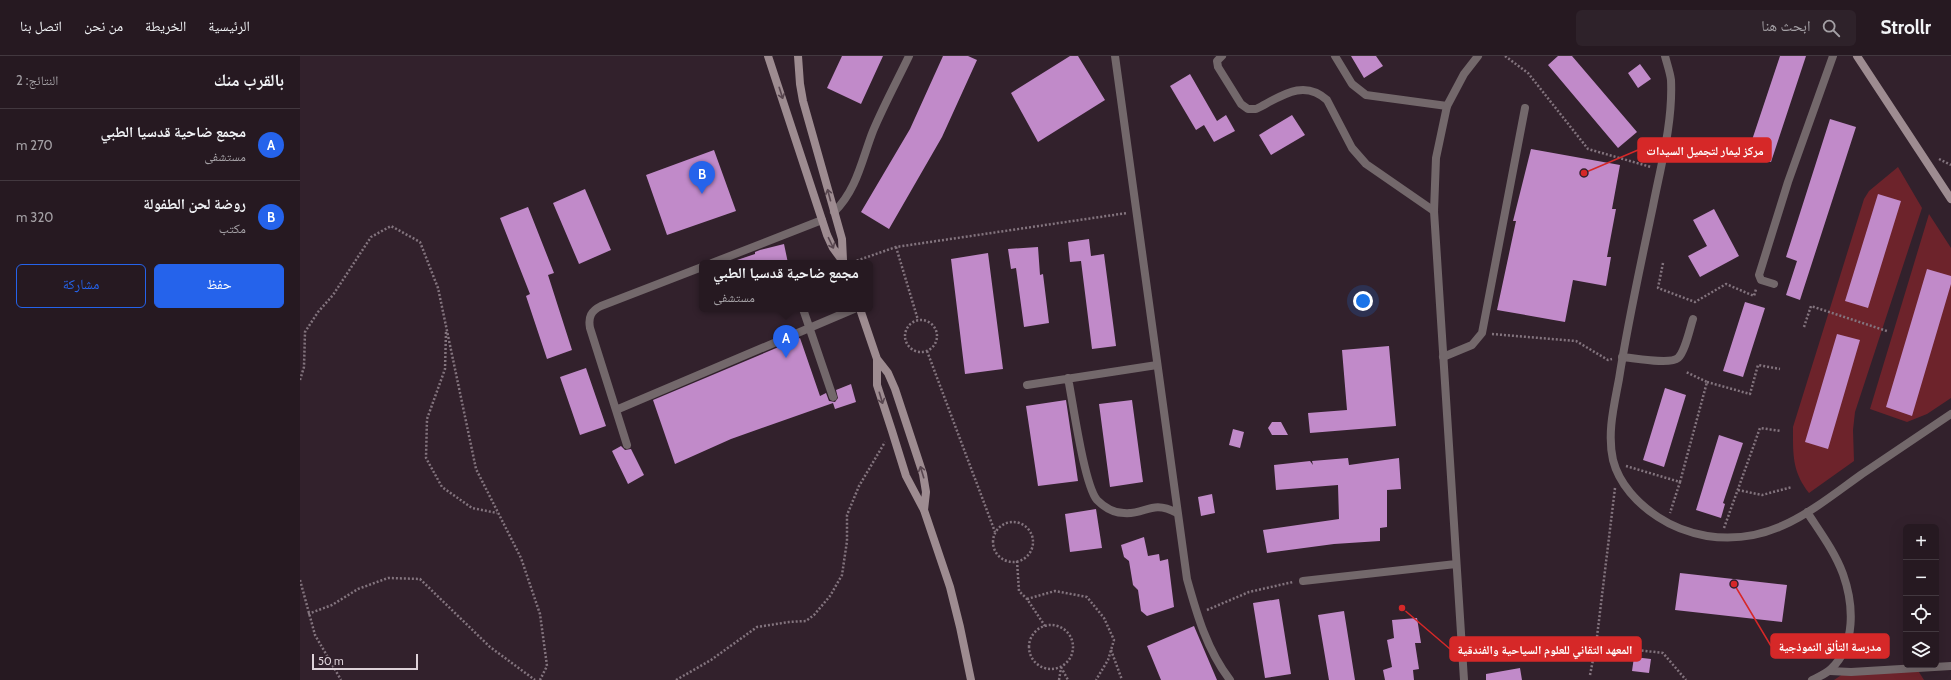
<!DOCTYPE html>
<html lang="ar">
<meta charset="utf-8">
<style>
body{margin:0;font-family:Cabin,"Noto Naskh Arabic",sans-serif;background:#2e222a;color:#f1f3f6;direction:rtl}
.controls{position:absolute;right:12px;bottom:12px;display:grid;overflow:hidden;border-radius:6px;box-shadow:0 4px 16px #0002}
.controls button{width:36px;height:36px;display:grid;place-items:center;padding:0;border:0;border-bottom:1px solid #42383f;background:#261921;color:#f1f3f6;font:20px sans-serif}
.scale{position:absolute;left:12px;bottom:10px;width:106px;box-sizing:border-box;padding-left:4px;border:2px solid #ded2d9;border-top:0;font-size:11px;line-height:14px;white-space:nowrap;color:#ded2d9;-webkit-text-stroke:3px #32212c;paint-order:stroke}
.you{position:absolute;left:1063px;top:245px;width:14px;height:14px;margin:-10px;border:3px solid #fff;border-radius:50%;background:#1a73e8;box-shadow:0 0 0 6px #1a73e833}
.badge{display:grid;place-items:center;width:26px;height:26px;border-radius:50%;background:#2563eb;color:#fff;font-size:13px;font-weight:700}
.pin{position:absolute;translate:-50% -33px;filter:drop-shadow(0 1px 2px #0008)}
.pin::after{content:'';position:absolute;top:21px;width:14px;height:12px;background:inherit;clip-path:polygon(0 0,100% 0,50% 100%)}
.popup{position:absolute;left:399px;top:204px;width:174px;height:52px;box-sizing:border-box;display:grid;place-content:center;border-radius:6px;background:#261921;filter:drop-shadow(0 1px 3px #0005);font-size:13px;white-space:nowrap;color:#a4a0a5}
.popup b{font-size:15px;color:#f1f3f6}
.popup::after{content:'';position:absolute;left:50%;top:100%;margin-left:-8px;border:8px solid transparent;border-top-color:#261921}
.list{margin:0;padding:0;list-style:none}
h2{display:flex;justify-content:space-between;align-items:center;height:52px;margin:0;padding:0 16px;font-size:17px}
h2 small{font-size:13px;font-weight:400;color:#a4a0a5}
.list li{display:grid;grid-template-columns:26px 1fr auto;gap:12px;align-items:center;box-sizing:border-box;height:72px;padding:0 16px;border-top:1px solid #42383f}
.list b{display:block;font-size:15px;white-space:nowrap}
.list p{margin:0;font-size:13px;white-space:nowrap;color:#a4a0a5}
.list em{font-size:13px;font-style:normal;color:#a4a0a5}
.actions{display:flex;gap:8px;padding:12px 16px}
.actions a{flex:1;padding:9px 0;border:1px solid #2563eb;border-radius:6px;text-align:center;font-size:14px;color:#2563eb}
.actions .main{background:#2563eb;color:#fff}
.icon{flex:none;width:22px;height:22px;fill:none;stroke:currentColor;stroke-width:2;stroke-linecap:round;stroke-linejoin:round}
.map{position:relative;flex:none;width:1651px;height:624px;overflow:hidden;direction:ltr}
header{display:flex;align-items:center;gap:24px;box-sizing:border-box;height:56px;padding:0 20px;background:#261921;border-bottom:1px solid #42383f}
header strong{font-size:19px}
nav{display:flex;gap:22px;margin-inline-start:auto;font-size:14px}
.search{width:280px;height:36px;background:#2e222a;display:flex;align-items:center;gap:10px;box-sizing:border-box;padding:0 14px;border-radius:6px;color:#a4a0a5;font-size:15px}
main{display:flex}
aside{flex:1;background:#261921}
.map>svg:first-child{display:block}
</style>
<header>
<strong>Strollr</strong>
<div class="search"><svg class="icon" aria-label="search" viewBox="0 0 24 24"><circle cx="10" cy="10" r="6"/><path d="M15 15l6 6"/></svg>ابحث هنا</div>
<nav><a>الرئيسية</a><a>الخريطة</a><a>من نحن</a><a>اتصل بنا</a></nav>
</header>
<main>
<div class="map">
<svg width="1651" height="624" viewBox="0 0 1651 624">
<rect width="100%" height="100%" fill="#32212c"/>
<path fill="#6d232b" d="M1598,111L1622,152L1555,356L1553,374L1554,405L1509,437C1492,415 1493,399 1493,371L1564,143L1569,135Z
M1629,158L1651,192V342L1627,358L1607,366L1570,353Z
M1617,613L1624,624H1534L1546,616Z"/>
<path fill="#c18ac9" d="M542,0H583L561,48L527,32Z
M643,0H668L677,4L642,81L589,173L561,156L610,73Z
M770,0H778L805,44L738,86L711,37Z
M1051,0H1076L1083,10L1064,22Z
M1258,0H1272L1337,76L1318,92L1248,9Z
M1480,0H1506L1471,106L1447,99Z
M1340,8L1351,23L1338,32L1328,17Z
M890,18L917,65L926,59L935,75L914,86L904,69L896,74L870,30Z
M992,59L1005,79L971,99L959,79Z
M1530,63L1556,71L1500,244L1486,239L1497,205L1486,201Z
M1231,93L1320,109L1312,153H1316L1307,201H1311L1306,230L1273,224L1265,266L1197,254L1216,165H1213Z
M414,94L436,155L367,179L346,119Z
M285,133L311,194L279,208L253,147Z
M1578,138L1601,145L1568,252L1545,245Z
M228,151L254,217L248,219L272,294L247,303L226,240L230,238L200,162Z
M1414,153L1439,200L1400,221L1388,200L1407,190L1393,164Z
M789,183L791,200L804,198L816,290L792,293L781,205L770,206L768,186Z
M484,188L488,207H434V205L455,198V196L460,194Z
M738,191L740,219L743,218L749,267L724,271L716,212L711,213L708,193Z
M688,197L703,313L665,318L651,203Z
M1627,213L1651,220V228L1612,360L1586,351Z
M1445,246L1465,252L1443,321L1423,315Z
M1537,278L1560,284L1528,393L1505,386Z
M500,282L520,340L526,337L529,345L535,346L538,342L536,334L551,328L556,346L535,353L533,347L431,383L375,408L353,344Z
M1089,290L1096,370L1010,377L1008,357L1047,354L1042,294Z
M286,312L306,370L280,379L260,321Z
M1365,332L1386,339L1364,411L1343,404Z
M766,344L778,425L738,430L726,350Z
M832,344L843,426L810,431L799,348Z
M972,366H981L988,379H972L968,372Z
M933,373L944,376L940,392L929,389Z
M1419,379L1443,387L1423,447L1425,448L1421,462L1396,454Z
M321,390L325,394L331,393L344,419L328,428L312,395Z
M1048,402L1049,409L1099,402L1101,433L1087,434V471L1080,472V485L1034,488L967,497L963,474L1039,463L1038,429L976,434L974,409L1010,405L1013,409L1012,405Z
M912,438L915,457L901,460L898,441Z
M796,453L802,492L770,496L765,458Z
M844,481L848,500L859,498L860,505L868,503L874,551L847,560L841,555L838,534L833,529L829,505L824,501L821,489Z
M1380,517L1487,529L1482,566L1375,554Z
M979,543L991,618L965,622L953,547Z
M1044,555L1055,624H1029L1018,559Z
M1117,562L1121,587H1115L1119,613L1113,614L1114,624H1085L1083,614L1092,611L1087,584L1094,582L1092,564Z
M894,570L917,624H861L847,590Z
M1334,601L1351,603L1349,617L1332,615Z
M1220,612L1222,624H1186V618Z"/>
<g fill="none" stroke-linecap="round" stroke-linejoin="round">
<path stroke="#83747e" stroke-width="2.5" stroke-dasharray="2 2" stroke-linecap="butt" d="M1205,0L1228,17L1288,93L1351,111
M1639,103L1651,109
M596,191L618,264
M553,206L596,191L827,157
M1363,207L1358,232L1395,246L1426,228L1454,240L1456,233
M605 280a16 16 0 1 1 32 0a16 16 0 1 1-32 0Z
M1504,271L1511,250L1587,275
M146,276L145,313L127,363L126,402L142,431L172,452L197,457
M1192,278L1276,285L1308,304L1312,303
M627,295L695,476
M0,324L4,311L5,276L18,256L33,239L71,181L91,170L120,186L138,232L176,413L221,502L240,558L247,610L240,624
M1407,326L1450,338L1458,309L1480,313
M1326,410L1380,426L1370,457
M1380,426L1407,326L1386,316
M1315,432L1296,589L1363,597L1386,624
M1438,434L1462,439L1492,431
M693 486a20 20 0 1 1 40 0a20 20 0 1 1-40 0Z
M1424,472L1460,372L1481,375
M717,505L719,535L727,543L745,570
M0,524L15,579L41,624
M727,543L755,535L787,541L804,562L814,584L808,604L796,624
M907,554L949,536L993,526
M8,558L32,549L58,533L88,522L120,523L190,591L235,624
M729 591a22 22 0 1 1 44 0a22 22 0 1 1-44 0Z
M811,594L822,624
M761,611L768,624
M1290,619L1296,589
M376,624L411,604L457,571L489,566L506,565L514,559L530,540L542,519L547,485V459L559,430L585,386
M759,624L761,612"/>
<path stroke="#73686b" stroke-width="8" d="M922,0L917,5L918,11L941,48L948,53H956C980,41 1003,22 1027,44L1052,92L1066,108L1134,155
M1035,0L1052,28L1066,39L1147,50
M534,156C557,134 562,103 573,75C584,49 597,25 609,0
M412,207L522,164
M1474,228L1461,224L1459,219L1488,126L1533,0
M503,253L533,341
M1143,301L1172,289L1182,277L1225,52
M1322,301C1334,302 1370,309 1378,302C1385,296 1390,272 1393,263
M768,322C773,347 784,428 797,444C804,451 814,457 824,457C846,459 851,443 877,457
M727,329L857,309
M316,354L554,253
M327,389L290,272C288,261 291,255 301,250L402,211
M1530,615L1551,616L1651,610"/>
<path stroke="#73686b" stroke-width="8" d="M815,0L887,523C897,559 907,594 930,624
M1365,0C1367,8 1370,16 1371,24C1373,66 1361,109 1353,150C1341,207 1328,265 1319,323C1314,350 1307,377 1313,404C1319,428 1338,448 1358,461C1373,471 1390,477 1407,480C1472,490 1513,453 1562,418C1592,398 1621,378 1651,358
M1507,456C1520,476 1535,496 1543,518C1554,549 1556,589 1531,613C1526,618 1518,621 1512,624
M1003,525L1156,508
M1164,624L1134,155L1136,102L1147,50L1164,18L1178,0"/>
<path stroke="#9e8c91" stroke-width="8" d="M468,0L527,179L533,192L544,207
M498,0L500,28L503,45L542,183L543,204
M1557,0L1651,143
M560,253L577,303V329L592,375L606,420L624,454L650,531L660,571L671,624
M577,303L588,317L595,333L623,418L626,436L624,454"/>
</g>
<defs><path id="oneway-shaft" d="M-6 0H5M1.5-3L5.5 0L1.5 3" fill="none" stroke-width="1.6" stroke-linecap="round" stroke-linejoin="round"/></defs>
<g stroke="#58464f">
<use href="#oneway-shaft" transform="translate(481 37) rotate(72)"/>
<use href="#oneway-shaft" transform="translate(529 139) rotate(-105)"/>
<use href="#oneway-shaft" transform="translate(531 187) rotate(64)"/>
<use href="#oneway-shaft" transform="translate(581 342) rotate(73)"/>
<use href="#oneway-shaft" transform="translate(622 416) rotate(-107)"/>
</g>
<path fill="none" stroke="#d62828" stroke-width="1.5" d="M1284 117L1338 94M1434 528L1471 590M1102 552L1150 593"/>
<g fill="#d62828" stroke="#32212c" stroke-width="1.5">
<circle cx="1284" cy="117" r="4"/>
<circle cx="1434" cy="528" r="4"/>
<circle cx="1102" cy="552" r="4"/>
</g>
<g fill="#d62828" stroke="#d62828" stroke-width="1.5">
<rect x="1338" y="82" width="133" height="24" rx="4"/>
<rect x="1471" y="578" width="118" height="24" rx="4"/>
<rect x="1150" y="581" width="191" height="24" rx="4"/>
</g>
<g font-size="12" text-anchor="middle" font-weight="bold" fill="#fff">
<text x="1405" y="99">مركز ليمار لتجميل السيدات</text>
<text x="1530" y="595">مدرسة التألق النموذجية</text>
<text x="1245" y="598">المعهد التقاني للعلوم السياحية والفندقية</text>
</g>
</svg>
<div class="controls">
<button>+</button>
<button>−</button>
<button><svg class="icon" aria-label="locate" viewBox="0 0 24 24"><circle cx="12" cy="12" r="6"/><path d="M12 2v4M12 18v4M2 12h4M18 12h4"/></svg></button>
<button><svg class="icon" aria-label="layers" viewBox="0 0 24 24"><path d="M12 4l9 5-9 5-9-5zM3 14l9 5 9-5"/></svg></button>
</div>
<div class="scale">50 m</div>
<div class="you"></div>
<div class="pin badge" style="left:486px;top:302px">A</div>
<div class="popup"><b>مجمع ضاحية قدسيا الطبي</b>مستشفى</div>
<div class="pin badge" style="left:402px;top:138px">B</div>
</div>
<aside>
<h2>بالقرب منك<small>النتائج: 2</small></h2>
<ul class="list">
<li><span class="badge">A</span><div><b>مجمع ضاحية قدسيا الطبي</b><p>مستشفى</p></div><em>270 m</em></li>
<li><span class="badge">B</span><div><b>روضة لحن الطفولة</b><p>مكتب</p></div><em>320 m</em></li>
</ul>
<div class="actions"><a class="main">حفظ</a><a>مشاركة</a></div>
</aside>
</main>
